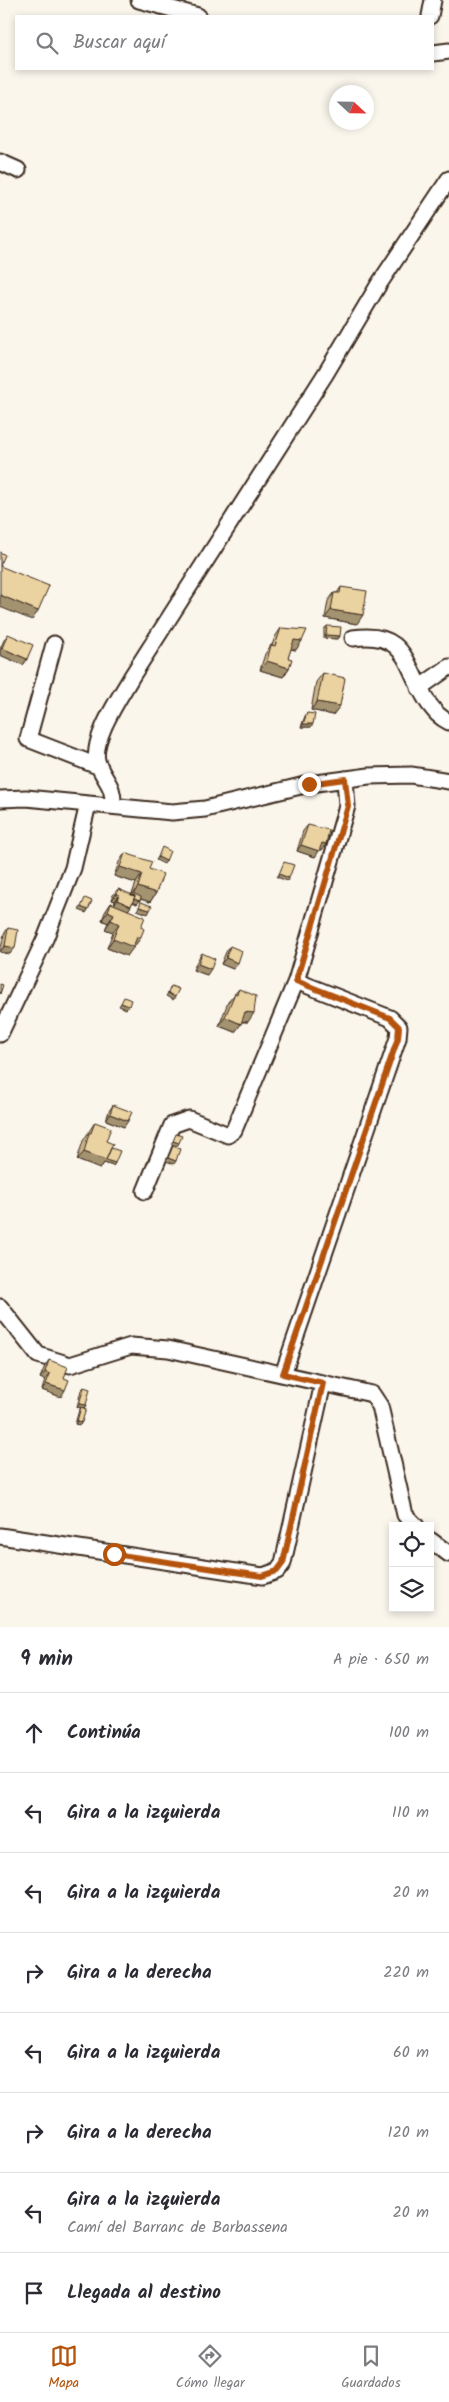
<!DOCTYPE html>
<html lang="es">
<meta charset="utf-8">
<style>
body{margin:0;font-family:Kalam,sans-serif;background:#f7f7f7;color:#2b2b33}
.controls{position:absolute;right:15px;bottom:15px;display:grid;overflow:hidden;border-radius:0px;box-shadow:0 2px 8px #0003}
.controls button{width:45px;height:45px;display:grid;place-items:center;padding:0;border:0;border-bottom:1px solid #e1e1e2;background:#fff;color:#2b2b33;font:25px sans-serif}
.compass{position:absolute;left:329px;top:85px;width:45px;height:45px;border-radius:50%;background:#fff;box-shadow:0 2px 8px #0003;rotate:112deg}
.stop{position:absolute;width:15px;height:15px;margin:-11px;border:4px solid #b45309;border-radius:50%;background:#fff}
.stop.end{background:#b45309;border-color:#fff;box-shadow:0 1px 5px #0008}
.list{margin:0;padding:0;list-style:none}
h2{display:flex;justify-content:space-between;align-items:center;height:65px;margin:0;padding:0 20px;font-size:21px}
h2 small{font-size:16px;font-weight:400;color:#7c7c81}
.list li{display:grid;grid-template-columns:32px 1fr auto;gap:15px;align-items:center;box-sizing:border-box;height:80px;padding:0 20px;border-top:1px solid #e1e1e2}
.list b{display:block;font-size:19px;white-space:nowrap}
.list p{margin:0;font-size:16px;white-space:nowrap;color:#7c7c81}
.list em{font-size:16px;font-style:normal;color:#7c7c81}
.icon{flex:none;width:28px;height:28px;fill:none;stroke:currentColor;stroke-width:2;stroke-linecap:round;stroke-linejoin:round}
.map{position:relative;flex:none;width:449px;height:1627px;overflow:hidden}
.search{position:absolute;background:#fff;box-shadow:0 2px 8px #0003;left:15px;right:15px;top:15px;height:55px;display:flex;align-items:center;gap:12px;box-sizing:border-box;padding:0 18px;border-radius:0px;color:#7c7c81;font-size:19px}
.sheet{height:705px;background:#fff}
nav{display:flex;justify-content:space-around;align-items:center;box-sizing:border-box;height:70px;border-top:1px solid #e1e1e2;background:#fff;font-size:14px;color:#7c7c81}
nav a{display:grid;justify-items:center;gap:2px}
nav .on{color:#b45309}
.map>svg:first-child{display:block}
</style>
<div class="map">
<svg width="449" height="1627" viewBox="0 0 449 1627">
<rect width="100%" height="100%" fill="#fbf6ec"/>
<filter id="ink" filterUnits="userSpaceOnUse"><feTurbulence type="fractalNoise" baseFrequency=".02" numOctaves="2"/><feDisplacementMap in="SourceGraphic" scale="10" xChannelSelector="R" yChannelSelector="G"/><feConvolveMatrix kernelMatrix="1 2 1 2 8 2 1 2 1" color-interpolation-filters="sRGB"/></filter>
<g filter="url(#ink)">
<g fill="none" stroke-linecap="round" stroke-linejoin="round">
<defs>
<path id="minor" d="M139,0L198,16
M430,16L433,0
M433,53L449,51
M0,162L18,170
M353,638C409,630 404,667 429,704C436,713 439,717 449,722
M54,644L28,739L100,767
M419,688L449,667
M0,799L26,798L172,812L205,809L309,784L369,776L411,775L449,781
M113,806C114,784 105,782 98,764C89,741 121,696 132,676L326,373L379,284L449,179
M296,981L347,806L345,779
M0,1034L45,939L73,868L88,804
M145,1191L172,1125L189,1119L228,1135L234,1130L296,981L390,1018L399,1027L398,1038L283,1374
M0,1307L38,1355L70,1365L131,1346L168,1349L372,1394L380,1406L405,1515L416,1526
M0,1536L263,1576L277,1571L283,1563L323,1383
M430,1540L449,1554"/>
</defs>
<use href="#minor" stroke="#3b2a1e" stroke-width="19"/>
<use href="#minor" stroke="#fff" stroke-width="15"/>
</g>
<path fill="#cab58a" stroke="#3b2a1e" d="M341,587L357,624L325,618L328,601L334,593H337Z
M327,626L340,636L338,639L324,638V629Z
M281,628L296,650L291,649L288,658L289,668L283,677L260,670L265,654L271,645H272L275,637Z
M8,634L27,659L23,665L0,655V649L4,640Z
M323,673L333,715L311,710L316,682Z
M307,713L311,727H301L305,716Z
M308,825L326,844L322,850H319L315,857L297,851L303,831Z
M125,853L149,869L156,893L150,902L140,899L137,904L133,902L128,910L141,927L134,947H133L127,956L107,948L113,932L105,929L108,923L102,920L105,912L111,903L114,905L115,901L112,900L113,895L118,889L131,895L132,894L136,883L114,876L119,862Z
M8,928L10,954L0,952L4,934Z
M230,946L233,969L221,964L226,952Z
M202,953L207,975L193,970L198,959Z
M239,989L248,1022H242L235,1032L219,1026L228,1002Z
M113,1105L124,1127L106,1120L109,1111Z
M95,1122L106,1141L111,1148L115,1163L113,1166L104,1163L100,1169L77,1160L83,1141Z
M49,1360L64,1378L61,1397L42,1390L45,1380L40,1378L45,1366Z
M84,1387L86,1405L84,1408L80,1425L75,1424L79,1410L81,1408L77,1407L81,1390Z"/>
<path fill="#a49371" stroke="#3b2a1e" d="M0,595L38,611L32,620L0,607Z
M331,610L363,615L357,624L325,618Z
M326,635L340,636L338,639L324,638Z
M294,640L302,641L296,650L287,649Z
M2,648L27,659L23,665L0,655V651Z
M267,661L289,668L283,677L260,670Z
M317,702L340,706L333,715L311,710Z
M303,724H313L311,727H301Z
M322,843L326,844L322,850L317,849Z
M301,845L319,851L315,857L297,851Z
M158,857L166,861L164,864L156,860Z
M120,867L142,874L136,883L114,876Z
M279,874L289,878L287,881L277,877Z
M138,887L156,893L150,902L132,896Z
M116,894L119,895L115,901L112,900Z
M130,897L140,901L137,904L128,900Z
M117,900L131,906L127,912L113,906Z
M81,907L88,910L86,913L79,910Z
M139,907L150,910L148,914L137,910Z
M108,911L114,914L108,923L102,920Z
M111,920L119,924L113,932L105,929Z
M137,937L140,939L127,956L107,948L113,939Z
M5,946L15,948L10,954L0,952Z
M226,958L238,963L233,969L221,964Z
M198,964L211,969L207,975L193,970Z
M168,993L175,997L173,1000L166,996Z
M121,1003L129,1006L126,1009L119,1006Z
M245,1012L254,1013L248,1022L239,1021Z
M225,1017L241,1024L235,1032L219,1026Z
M110,1114L128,1121L124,1127L106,1120Z
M173,1141L179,1143L177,1146L171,1144Z
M84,1152L106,1160L115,1163L113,1166L104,1163L100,1169L77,1160Z
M168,1158L176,1161L174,1164L166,1161Z
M45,1372L50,1374L45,1380L40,1378Z
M46,1384L65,1390L61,1397L42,1390Z
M79,1404L86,1405L84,1408L77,1407Z
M77,1421L82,1422L80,1425L75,1424Z"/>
<path fill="#ebd2a1" stroke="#3b2a1e" d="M0,552L5,555L0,566Z
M0,566L49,586L38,611L0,595Z
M341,587L367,591L363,615L331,610L334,593H340Z
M327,626L341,627L340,636L326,635Z
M281,628L307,630L302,641L294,640L288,658L292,659L289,668L267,661L271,645L275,646Z
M8,634L33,645L27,659L2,648Z
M323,673L345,678L340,706L317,702Z
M307,713L315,714L313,724H303Z
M308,825L329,830L326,844L322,843L319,851L301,845Z
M162,847L170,851L166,861L158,857Z
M125,853L152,862L149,869L163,874L156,893L138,887L142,874L120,867Z
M284,862L294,865L289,878L279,874Z
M118,889L135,896L131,906L117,900L119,895L116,894Z
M132,893L141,897L140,901L134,899L135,896L131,895Z
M85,898L92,901L88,910L81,907Z
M141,902L152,906L150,910L139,907Z
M111,903L145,917L141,927L144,929L140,939L137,937L133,947L113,939L119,924L111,920L114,914L108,911Z
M8,928L18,930L15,948L5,946Z
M230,946L242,951L238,963L226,958Z
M202,953L215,959L211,969L198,964Z
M0,984L3,985L0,994Z
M171,986L179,989L175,997L168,993Z
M239,989L256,996L254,1013L245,1012L241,1024L225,1017L235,993L237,994Z
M124,997L131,1000L129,1006L121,1003Z
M113,1105L132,1112L128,1121L110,1114Z
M95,1122L111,1128L106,1141L113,1144L106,1160L84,1152L89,1133H91Z
M176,1134L182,1136L179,1143L173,1141Z
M173,1146L180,1149L176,1161L168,1158Z
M111,1148L120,1151L115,1163L106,1160Z
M49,1360L68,1367L64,1378L69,1380L65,1390L46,1384L50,1374L45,1372Z
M84,1387L90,1389L86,1405L79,1404Z
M81,1407L86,1409L82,1422L77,1421Z"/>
</g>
<g fill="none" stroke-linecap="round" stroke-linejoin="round" filter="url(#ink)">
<path stroke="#b45309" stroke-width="6" d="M114,1554L262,1576L277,1571L283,1563L323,1383L283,1374L398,1038L399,1027L390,1018L296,981L348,806L345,779L309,784"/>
</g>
</svg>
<div class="controls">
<button><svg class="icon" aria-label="locate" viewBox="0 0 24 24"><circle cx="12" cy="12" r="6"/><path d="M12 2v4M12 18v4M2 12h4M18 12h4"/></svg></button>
<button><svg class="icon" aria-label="layers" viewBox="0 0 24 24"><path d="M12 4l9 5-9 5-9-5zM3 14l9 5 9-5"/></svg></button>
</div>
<svg class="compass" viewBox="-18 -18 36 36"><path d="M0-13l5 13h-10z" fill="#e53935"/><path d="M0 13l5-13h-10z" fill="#7c7c81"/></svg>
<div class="stop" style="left:114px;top:1554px"></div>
<div class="stop end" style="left:309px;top:784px"></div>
<div class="search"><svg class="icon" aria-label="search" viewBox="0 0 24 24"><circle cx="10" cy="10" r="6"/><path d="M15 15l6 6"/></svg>Buscar aquí</div>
</div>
<section class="sheet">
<h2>9 min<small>A pie · 650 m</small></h2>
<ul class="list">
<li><svg class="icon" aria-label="ahead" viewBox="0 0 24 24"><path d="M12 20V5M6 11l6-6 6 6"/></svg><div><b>Continúa</b></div><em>100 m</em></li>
<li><svg class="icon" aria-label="left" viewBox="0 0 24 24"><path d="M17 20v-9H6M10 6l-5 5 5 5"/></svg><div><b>Gira a la izquierda</b></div><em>110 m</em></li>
<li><svg class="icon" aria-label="left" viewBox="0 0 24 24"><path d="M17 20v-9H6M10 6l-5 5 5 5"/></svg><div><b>Gira a la izquierda</b></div><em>20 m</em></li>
<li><svg class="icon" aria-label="right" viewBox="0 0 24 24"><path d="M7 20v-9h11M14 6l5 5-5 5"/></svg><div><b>Gira a la derecha</b></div><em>220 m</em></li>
<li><svg class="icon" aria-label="left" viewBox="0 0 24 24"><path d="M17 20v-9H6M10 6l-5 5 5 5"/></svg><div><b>Gira a la izquierda</b></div><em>60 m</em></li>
<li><svg class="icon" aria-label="right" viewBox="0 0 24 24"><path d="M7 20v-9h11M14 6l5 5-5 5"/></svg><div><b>Gira a la derecha</b></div><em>120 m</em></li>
<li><svg class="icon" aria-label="left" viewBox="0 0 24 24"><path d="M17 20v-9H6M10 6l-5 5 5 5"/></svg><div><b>Gira a la izquierda</b><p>Camí del Barranc de Barbassena</p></div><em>20 m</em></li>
<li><svg class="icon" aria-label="arrive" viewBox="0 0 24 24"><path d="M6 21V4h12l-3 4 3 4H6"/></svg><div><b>Llegada al destino</b></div></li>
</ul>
</section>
<nav>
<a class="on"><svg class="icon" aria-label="map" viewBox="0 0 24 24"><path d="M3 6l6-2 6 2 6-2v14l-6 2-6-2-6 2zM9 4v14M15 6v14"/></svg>Mapa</a>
<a><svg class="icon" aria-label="directions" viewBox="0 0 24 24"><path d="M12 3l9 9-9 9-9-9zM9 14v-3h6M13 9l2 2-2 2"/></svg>Cómo llegar</a>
<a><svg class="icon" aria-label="saved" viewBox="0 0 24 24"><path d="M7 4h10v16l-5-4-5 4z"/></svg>Guardados</a>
</nav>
